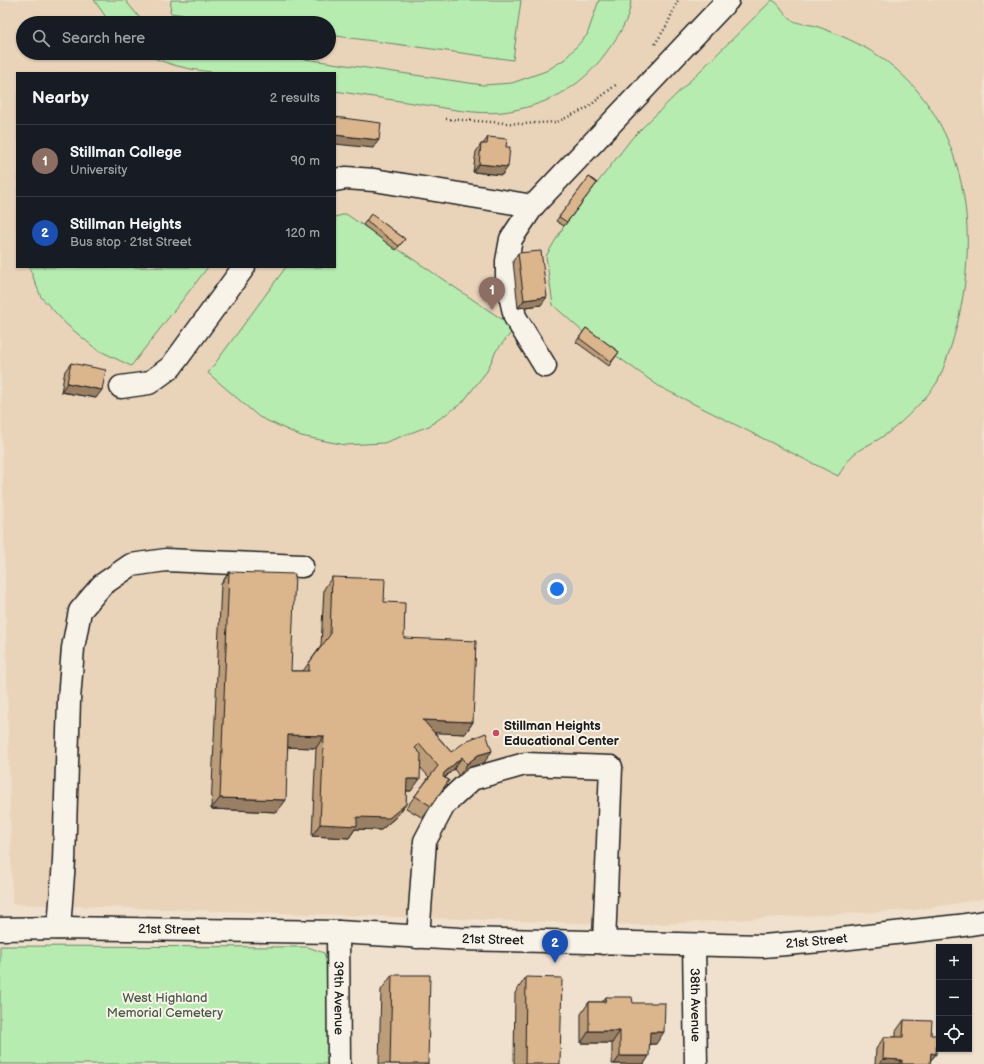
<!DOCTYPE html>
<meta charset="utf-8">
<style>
body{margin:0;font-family:"Balsamiq Sans",sans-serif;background:#20242c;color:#f1f3f6}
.controls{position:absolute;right:12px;bottom:12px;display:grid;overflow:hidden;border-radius:0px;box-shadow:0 1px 3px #0004}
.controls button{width:36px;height:36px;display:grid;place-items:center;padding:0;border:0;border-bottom:1px solid #363941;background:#171b24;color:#f1f3f6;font:20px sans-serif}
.you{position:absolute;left:557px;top:589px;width:14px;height:14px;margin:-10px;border:3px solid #fff;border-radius:50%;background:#1a73e8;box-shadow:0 0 0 6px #1a73e833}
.badge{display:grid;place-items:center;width:26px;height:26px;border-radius:50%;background:#d1495b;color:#fff;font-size:13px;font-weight:700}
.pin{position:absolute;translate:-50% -33px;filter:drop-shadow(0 1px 2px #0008)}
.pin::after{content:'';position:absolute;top:21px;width:14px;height:12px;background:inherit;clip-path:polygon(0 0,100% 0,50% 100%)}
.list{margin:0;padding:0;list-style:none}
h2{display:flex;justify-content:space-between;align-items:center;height:52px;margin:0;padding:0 16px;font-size:17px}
h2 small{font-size:13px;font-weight:400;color:#9ea1a6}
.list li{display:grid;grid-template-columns:26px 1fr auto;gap:12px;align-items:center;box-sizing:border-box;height:72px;padding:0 16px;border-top:1px solid #363941}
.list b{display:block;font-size:15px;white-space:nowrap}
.list p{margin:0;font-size:13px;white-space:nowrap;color:#9ea1a6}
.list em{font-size:13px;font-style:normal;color:#9ea1a6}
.icon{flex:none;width:22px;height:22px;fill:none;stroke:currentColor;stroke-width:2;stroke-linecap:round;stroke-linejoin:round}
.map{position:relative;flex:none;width:984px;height:1064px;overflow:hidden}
.search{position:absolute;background:#171b24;box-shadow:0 1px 3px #0004;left:16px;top:16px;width:320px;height:44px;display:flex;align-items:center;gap:10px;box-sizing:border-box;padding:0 14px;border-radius:22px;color:#9ea1a6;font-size:15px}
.panel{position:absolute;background:#171b24;box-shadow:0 1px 3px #0004;left:16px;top:72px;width:320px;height:196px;border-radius:0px}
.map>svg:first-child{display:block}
</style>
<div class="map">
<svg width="984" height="1064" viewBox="0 0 984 1064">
<rect width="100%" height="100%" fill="#efe1cd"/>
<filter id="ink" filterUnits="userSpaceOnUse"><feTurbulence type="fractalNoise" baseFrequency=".025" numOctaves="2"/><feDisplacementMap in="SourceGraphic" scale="8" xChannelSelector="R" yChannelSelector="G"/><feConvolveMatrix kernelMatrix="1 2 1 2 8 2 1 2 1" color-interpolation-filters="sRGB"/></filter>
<g filter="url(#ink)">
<path fill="#e9d4ba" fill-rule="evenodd" d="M0,0H984V899L915,910L640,925L12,904L0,352ZM23,23H329V53H23ZM17,73H335V267H17Z"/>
<path fill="#b6ecaf" stroke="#698466" d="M94,0H125L139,17L149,23H110Z
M171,0H521L513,60L329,35V23H243L170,13Z
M599,0H631C630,20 617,38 605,54C580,89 545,106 503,112C476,115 446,108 419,104C391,100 363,95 335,91V73C276,73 196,82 144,53H264L483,85L512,83L546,71L565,59L587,35Z
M772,0C780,3 784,15 792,20C798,24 809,24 816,26C838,34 859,43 879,56C984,128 984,276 938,381C928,397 900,425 885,435C876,442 864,446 855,453C848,459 843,469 838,476L660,387L583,332L553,305L546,256L564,226L632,138Z
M346,214L515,328L496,351L487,371L462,403L429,426L384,443L345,445L301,436L259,417L208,373L286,267H335V217Z
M29,267H208L131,366L96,349L67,325L41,297Z
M0,946L308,947L324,953L330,970L328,1064H0Z"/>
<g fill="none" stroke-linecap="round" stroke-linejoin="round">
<defs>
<g id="minor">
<path d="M335,180L346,178L374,180L533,206"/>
<path d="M545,366L515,317L507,281V261L511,239L533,206L728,0"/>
<path d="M121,387L149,383L171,367L244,267"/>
<path d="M59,928L64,861L69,700L73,648L80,611L102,585L131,565L166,560L302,566"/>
<path id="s1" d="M0,929L59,928L338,932L460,939L763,946L832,940L958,926L984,922"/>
<path id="s2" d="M338,932L339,1064"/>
<path d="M418,937L425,841L444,805L472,779L525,764L611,767L604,943"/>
<path id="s3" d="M694,945L696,1064"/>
</g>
</defs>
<use href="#minor" stroke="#1c1c1c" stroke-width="25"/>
<path stroke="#1c1c1c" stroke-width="2.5" stroke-dasharray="1 3" stroke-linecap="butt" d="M655,44L667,25L678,0
M446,119L522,124L557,122L587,108L617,84"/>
<use href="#minor" stroke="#f7f3e8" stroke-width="22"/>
</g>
<path fill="#bc9d79" stroke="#1c1c1c" d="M488,137L502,175L473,172L476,152L481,144H483Z
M589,177L597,183L564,226L556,221Z
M371,214L405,239L396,250L363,225Z
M518,253L541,305L518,308L513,261Z
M586,328L619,352L609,366L576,342Z
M71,363L96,398L61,392L65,371Z
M229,572L291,671H303L321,646L324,589L332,577L384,602L404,638L473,722L465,734L434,732L451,752L484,763L470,767L459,776L454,769L445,778L449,780L423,818L406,808L429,777L420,767L411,791H406V804L397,816L381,830L355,829L349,838L312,836L316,748L288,747L277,812L211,809L221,584Z
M392,975L428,1064H379L381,990Z
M526,977L560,1064H514L515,993Z
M606,997L633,1003L656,1044H650L644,1064H612V1043H581V1014L589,1002H602Z
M904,1020L931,1035L936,1054L930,1061V1064H875L876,1049L884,1037H896V1031Z"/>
<path fill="#997f63" stroke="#1c1c1c" d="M335,135L379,140L373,148L335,144Z
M479,164L508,167L502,175L473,172Z
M547,297L541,305L518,308L524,300Z
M67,383L102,390L96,398L61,392Z
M423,720L473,722L465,734L415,732Z
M288,735L324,736L316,748L280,747Z
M492,751L484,763L470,767L459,776L467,764L478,755Z
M462,757L454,769L436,785L444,773Z
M407,779H420L411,791L398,790Z
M220,798L286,800L277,812L211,809Z
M406,804L397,816L381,830L355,829L349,838L312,836L320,824L357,817Z
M589,1031H620L612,1043H581Z
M650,1032H664L656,1044H641Z
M931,1053L936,1054L928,1064Z
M620,1056H649L644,1064H614Z
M883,1059L902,1060L899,1064H880Z"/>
<path fill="#dbb68d" stroke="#1c1c1c" d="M335,117L381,123L379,140L335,135Z
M488,137L507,139L506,147H510L508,167L479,164L481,144H487Z
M589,177L597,183L567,222L559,217Z
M371,214L405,239L399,246L366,221Z
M541,251L547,297L524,300L518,253Z
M586,328L619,352L611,362L579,338Z
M71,363L106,370L102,390L67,383Z
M229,572L295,574L291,671H309V663L330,635L332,577L385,579L384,602L405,603L404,638L476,641L473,722L423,720L451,752L468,740L486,733L492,751L478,755L467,764L462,757L444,773L443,777L449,780L431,806L415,796L438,766L419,744L415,748L421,754L420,779H407L406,804L389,818L357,817V826L320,824L324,736L288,735L286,800L220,798Z
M392,975H430L428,1064H390Z
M526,977L562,978L560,1064H525Z
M606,997H632L633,1003H665L664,1032H650L649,1056H620V1031H589V1002H605Z
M904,1020L932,1021L931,1035H937L936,1054L931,1053L930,1064H902V1060L883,1059L884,1037H903Z"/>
</g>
<circle fill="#d1495b" stroke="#f7f3e8" stroke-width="1.5" cx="496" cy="733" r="4"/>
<g text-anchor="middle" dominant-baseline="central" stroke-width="4" stroke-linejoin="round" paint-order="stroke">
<g font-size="13" font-weight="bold" fill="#1c1c1c" stroke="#f7f3e8" text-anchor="start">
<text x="504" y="726">Stillman Heights<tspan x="504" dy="15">Educational Center</tspan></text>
</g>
<g font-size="13" fill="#1c1c1c" stroke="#f7f3e8">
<text stroke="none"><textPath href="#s1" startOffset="169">21st Street</textPath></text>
<text stroke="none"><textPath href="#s1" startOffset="493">21st Street</textPath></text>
<text stroke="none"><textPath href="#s1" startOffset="817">21st Street</textPath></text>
<text stroke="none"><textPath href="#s2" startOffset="66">39th Avenue</textPath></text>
<text stroke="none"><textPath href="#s3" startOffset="60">38th Avenue</textPath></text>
</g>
<g font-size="13" fill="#4a5a48" stroke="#f7f3e8">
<text x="165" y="998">West Highland<tspan x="165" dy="15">Memorial Cemetery</tspan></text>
</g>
</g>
</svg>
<div class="controls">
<button>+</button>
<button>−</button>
<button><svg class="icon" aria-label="locate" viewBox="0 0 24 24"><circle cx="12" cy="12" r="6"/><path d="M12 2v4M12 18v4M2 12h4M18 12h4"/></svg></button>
</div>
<div class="you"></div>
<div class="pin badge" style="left:492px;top:310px;background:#8d6e63">1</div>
<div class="pin badge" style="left:555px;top:963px;background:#1a4fb4">2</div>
<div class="search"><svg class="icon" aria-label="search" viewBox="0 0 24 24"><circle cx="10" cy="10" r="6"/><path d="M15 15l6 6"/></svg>Search here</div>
<section class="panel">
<h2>Nearby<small>2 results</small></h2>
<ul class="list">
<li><span class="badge" style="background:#8d6e63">1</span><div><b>Stillman College</b><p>University</p></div><em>90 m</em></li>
<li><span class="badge" style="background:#1a4fb4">2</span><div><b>Stillman Heights</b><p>Bus stop · 21st Street</p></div><em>120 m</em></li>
</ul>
</section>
</div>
